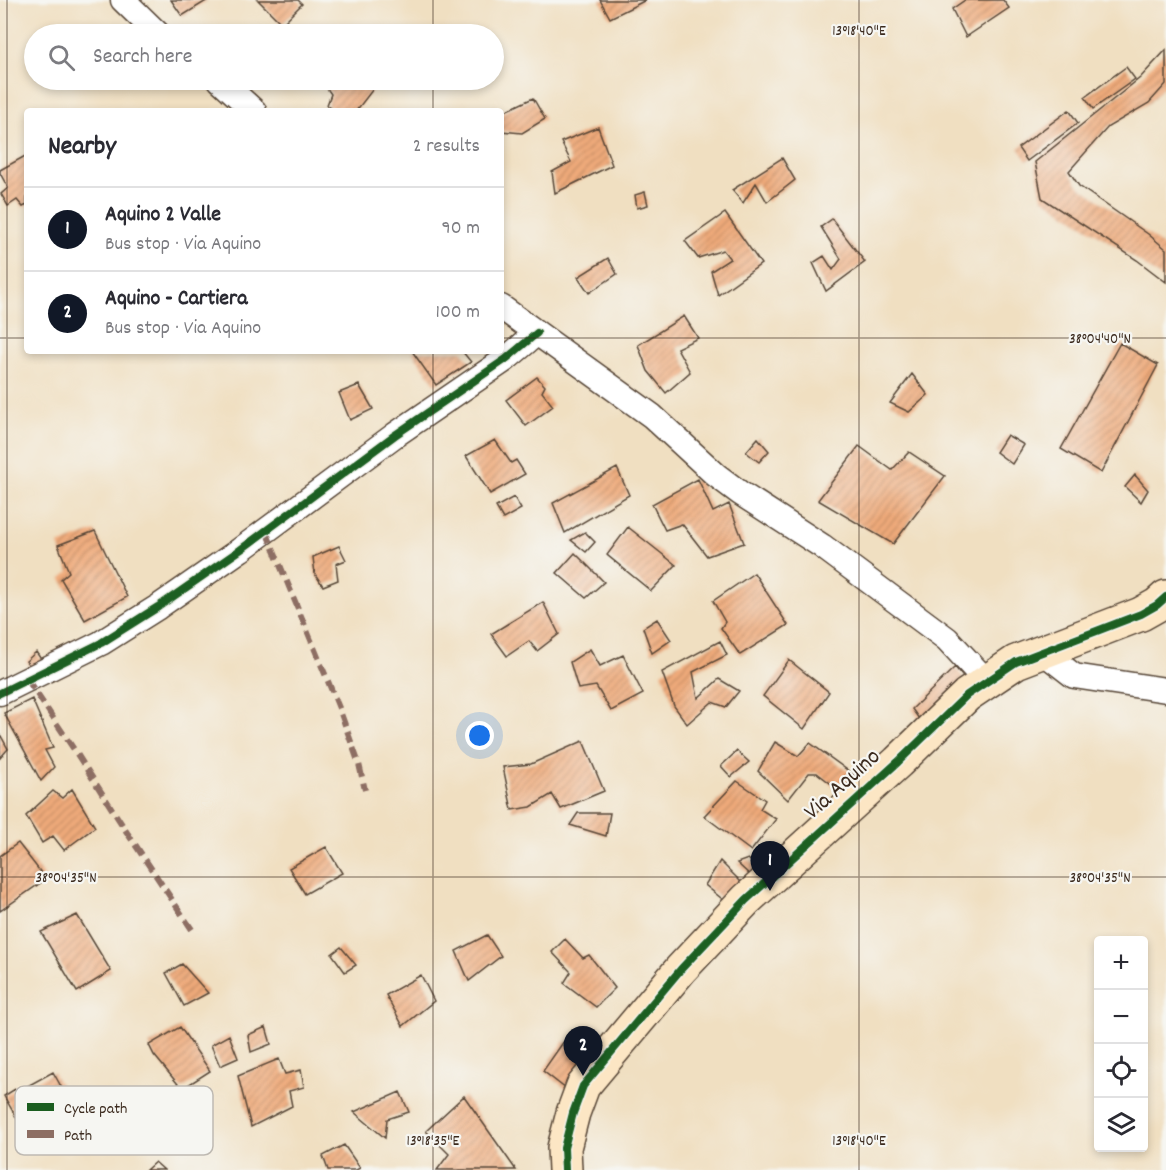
<!DOCTYPE html>
<meta charset="utf-8">
<style>
body{margin:0;font-family:Dekko,sans-serif;background:#f2f2f3;color:#2b2b33}
.controls{position:absolute;right:18px;bottom:18px;display:grid;overflow:hidden;border-radius:6px;box-shadow:0 3px 9px #0003}
.controls button{width:54px;height:54px;display:grid;place-items:center;padding:0;border:0;border-bottom:2px solid #e1e1e2;background:#fff;color:#2b2b33;font:30px sans-serif}
.you{position:absolute;left:480px;top:736px;width:21px;height:21px;margin:-15px;border:4px solid #fff;border-radius:50%;background:#1a73e8;box-shadow:0 0 0 9px #1a73e833}
.badge{display:grid;place-items:center;width:39px;height:39px;border-radius:50%;background:#111827;color:#fff;font-size:20px;font-weight:700}
.pin{position:absolute;translate:-50% -50px;filter:drop-shadow(0 2px 3px #0008)}
.pin::after{content:'';position:absolute;top:32px;width:21px;height:18px;background:inherit;clip-path:polygon(0 0,100% 0,50% 100%)}
.list{margin:0;padding:0;list-style:none}
h2{display:flex;justify-content:space-between;align-items:center;height:78px;margin:0;padding:0 24px;font-size:26px}
h2 small{font-size:20px;font-weight:400;color:#7c7c81}
.list li{display:grid;grid-template-columns:39px 1fr auto;gap:18px;align-items:center;box-sizing:border-box;height:84px;padding:0 24px;border-top:2px solid #e1e1e2}
.list b{display:block;font-size:22px;white-space:nowrap}
.list p{margin:0;font-size:20px;white-space:nowrap;color:#7c7c81}
.list em{font-size:20px;font-style:normal;color:#7c7c81}
.icon{flex:none;width:33px;height:33px;fill:none;stroke:currentColor;stroke-width:2;stroke-linecap:round;stroke-linejoin:round}
.map{position:relative;flex:none;width:1166px;height:1170px;overflow:hidden}
.search{position:absolute;background:#fff;box-shadow:0 3px 9px #0003;left:24px;top:24px;width:480px;height:66px;display:flex;align-items:center;gap:15px;box-sizing:border-box;padding:0 21px;border-radius:33px;color:#7c7c81;font-size:22px}
.panel{position:absolute;background:#fff;box-shadow:0 3px 9px #0003;left:24px;top:108px;width:480px;height:246px;border-radius:6px}
.map>svg:first-child{display:block}
</style>
<div class="map">
<svg width="1166" height="1170" viewBox="0 0 1166 1170">
<defs>
<pattern id="building-hatch" width="6" height="6" patternUnits="userSpaceOnUse" patternTransform="scale(1.5)"><rect width="6" height="6" fill="#efaa7a"/><path d="M-1 1l2-2M0 6l6-6M5 7l2-2" fill="none" stroke="#c38b63"/></pattern>
</defs>
<rect width="100%" height="100%" fill="#f6f6f2"/>
<filter id="ink" filterUnits="userSpaceOnUse"><feTurbulence type="fractalNoise" baseFrequency=".0167" numOctaves="2"/><feDisplacementMap in="SourceGraphic" scale="12" xChannelSelector="R" yChannelSelector="G"/><feConvolveMatrix kernelMatrix="1 2 1 2 8 2 1 2 1" color-interpolation-filters="sRGB"/></filter>
<filter id="wash" filterUnits="userSpaceOnUse"><feTurbulence type="fractalNoise" baseFrequency=".008" numOctaves="4" result="noise"/><feDisplacementMap in="SourceGraphic" scale="24" xChannelSelector="R" yChannelSelector="G"/><feGaussianBlur stdDeviation="1.35" result="paint"/><feColorMatrix in="noise" values="0 0 0 0 0 0 0 0 0 0 0 0 0 0 0 0 0 1.4 0 .05"/><feComposite in="paint" operator="in"/></filter>
<g filter="url(#wash)">
<rect width="100%" height="100%" fill="#f0dfc1"/>
<g id="blocks">
<path fill="url(#building-hatch)" d="M171,0H208L182,16Z
M258,0H298L302,4L282,24Z
M600,0H646L610,18Z
M965,0H1003L1009,8L966,37L952,9Z
M1166,50V84L1149,103L1108,127L1069,171L1079,186L1148,234L1166,249V282L1137,260L1042,198L1035,162L1140,78Z
M1126,67L1135,79L1093,109L1085,97Z
M321,80H358L373,89L356,111H335L327,105L331,94Z
M533,98L545,119L522,133L501,131V113Z
M1069,110L1078,123L1027,161L1018,148Z
M598,127L612,165L555,193L552,172L571,162L561,142Z
M27,155V205L23,207L17,200L8,206L1,194L8,188L0,173V170Z
M782,158L795,180L767,202L756,183L743,203L732,190Z
M645,192L648,205L637,208L635,195Z
M725,213L761,264L718,295L711,271L730,259L723,250L698,258L685,241Z
M832,219L865,262L826,291L813,263L824,256L833,270L841,259L821,227Z
M608,258L617,274L589,293L578,277Z
M684,316L698,338L677,348L690,372L666,393L648,371L638,345Z
M1120,343L1158,365L1101,473L1061,449Z
M412,351H462L471,362L436,385Z
M912,374L928,395L909,412L890,403Z
M537,377L545,386L542,392L553,406L526,426L506,400Z
M359,385L373,409L350,420L339,393Z
M1007,435L1024,445L1012,464L996,452Z
M758,438L769,451L759,462L746,452Z
M495,440L511,463L516,460L525,474L490,494L466,456Z
M859,446L892,470L909,452L945,476L893,544L818,500Z
M617,468L629,495L565,533L553,503Z
M1135,475L1148,490L1141,502L1125,487Z
M698,479L713,512L729,504L744,543L707,556L682,524L665,530L652,504Z
M514,497L521,509L503,519L496,507Z
M628,527L676,565L651,591L607,555Z
M95,531L127,597L85,620L61,579L69,572L58,545Z
M585,532L595,542L586,552L571,540Z
M339,546L346,560L336,564L338,580L323,586L315,574L313,557Z
M575,553L604,582L586,598L557,573Z
M754,573L788,625L740,655L721,628L725,622L713,601Z
M543,602L559,634L537,651L529,641L507,656L491,634Z
M657,619L671,640L652,653L643,628Z
M720,641L727,655L693,672L698,698L719,679L739,691L726,707L712,702L687,724L674,706L662,672Z
M590,649L600,666L623,655L643,694L611,711L596,686L578,689L570,662Z
M36,652L43,662L32,670L26,661Z
M789,660L829,692L804,729L763,696Z
M955,667L966,681L924,726L912,709Z
M32,699L53,748L45,750L54,767L41,781L4,713Z
M0,734L8,749L0,758Z
M583,741L604,791L561,809L552,794L531,807L512,810L503,767L531,764Z
M775,742L798,756L810,743L861,780L847,796L817,773H809L788,800L758,771Z
M737,751L749,762L731,777L721,766Z
M737,781L765,800L760,809L776,819L751,851L704,816Z
M72,789L95,827L64,850L53,836L42,843L26,816L53,791L62,798Z
M578,813H610L606,836L570,825Z
M18,843L46,879L0,911V856Z
M326,847L342,873L305,894L289,868Z
M748,859L756,865L750,875L737,863Z
M720,861L742,883L726,902L705,885Z
M77,915L111,971L77,992L41,932Z
M487,935L501,956L469,981L456,951Z
M565,939L583,958L589,955L615,988L596,1007L564,983L571,972L552,952Z
M341,947L356,965L345,972L332,954Z
M182,964L208,993L184,1006L166,973Z
M421,975L434,1001L403,1026L386,995Z
M180,1027L210,1071L182,1089L154,1055L149,1045Z
M266,1027L271,1044L251,1052L248,1035Z
M229,1035L238,1058L220,1066L211,1045Z
M564,1041L588,1060L566,1089L543,1071Z
M279,1059L285,1074L301,1070L304,1087L289,1091L292,1106L251,1127L238,1076Z
M53,1072L73,1108L46,1125L22,1089Z
M15,1089L35,1122L23,1129L4,1096Z
M400,1092L409,1112L387,1119L385,1138L354,1112Z
M464,1096L516,1170H437L449,1154L426,1131Z
M344,1145L360,1168L356,1170H328L323,1156Z
M155,1162L164,1170H146Z"/>
</g>
</g>
<g filter="url(#ink)">
<use href="#blocks" fill-opacity="0" stroke="#564536" stroke-width="1.5"/>
<g fill="none" stroke-linecap="round" stroke-linejoin="round">
<defs>
<path id="street" d="M123,0L158,34
M220,80L254,111
M501,307L652,416L716,475L740,493L822,546L947,639L987,682
M1043,652L1074,676L1166,690
M0,693L101,643L158,607L240,550L395,435L506,359L537,333"/>
<path id="secondary" d="M565,1170L564,1148L573,1113L583,1086L681,969L746,900L898,762L967,695L1016,662L1141,614L1157,605L1166,597"/>
</defs>
<use href="#street" stroke="#564536" stroke-width="27"/>
<use href="#secondary" stroke="#564536" stroke-width="36"/>
<use href="#street" stroke="#fff" stroke-width="24"/>
<use href="#secondary" stroke="#fce6c4" stroke-width="33"/>
<path stroke="#8d6e63" stroke-width="6" stroke-dasharray="12 6" stroke-linecap="butt" d="M266,531L339,708L359,764L365,790
M27,679L77,754L128,834L193,931"/>
<defs>
<path id="cycleway" d="M0,693L101,643L158,607L240,550L395,435L506,359L537,333
M565,1170L564,1148L573,1113L583,1086L681,969L746,900L898,762L967,695L1016,662L1141,614L1157,605L1166,597"/>
</defs>
<use href="#cycleway" stroke="#f6f6f2" stroke-width="11"/>
<use href="#cycleway" stroke="#1b5e20" stroke-width="8"/>
</g>
</g>
<path fill="none" stroke="#3b2a1e" stroke-width="1.5" stroke-opacity="0.45" d="M7,0V1170M433,0V34M859,0V1170M433,80V111M0,338H27M501,338H1166M433,351V1170M0,877H1166"/>
<g text-anchor="middle" dominant-baseline="central" stroke-width="4.5" stroke-linejoin="round" paint-order="stroke">
<g font-size="24" fill="#3b2a1e" stroke="#f6f6f2">
<text transform="translate(843 785) rotate(-42)">Via Aquino</text>
</g>
</g>
<rect x="15" y="1086" width="198" height="69" rx="9" fill="#f6f6f2" stroke="#beb9b2" stroke-width="1.5"/>
<rect x="27" y="1103" width="27" height="8" fill="#1b5e20"/>
<rect x="27" y="1130" width="27" height="8" fill="#8d6e63"/>
<g font-size="16" fill="#3b2a1e">
<text x="64" y="1113">Cycle path</text>
<text x="64" y="1140">Path</text>
</g>
<g font-size="15" text-anchor="middle" fill="#3b2a1e" stroke="#f6f6f2" stroke-width="4.5" stroke-linejoin="round" paint-order="stroke">
<text x="859" y="35">13°18'40"E</text>
<text x="1100" y="343">38°04'40"N</text>
<text x="66" y="882">38°04'35"N</text>
<text x="1100" y="882">38°04'35"N</text>
<text x="433" y="1145">13°18'35"E</text>
<text x="859" y="1145">13°18'40"E</text>
</g>
</svg>
<div class="controls">
<button>+</button>
<button>−</button>
<button><svg class="icon" aria-label="locate" viewBox="0 0 24 24"><circle cx="12" cy="12" r="6"/><path d="M12 2v4M12 18v4M2 12h4M18 12h4"/></svg></button>
<button><svg class="icon" aria-label="layers" viewBox="0 0 24 24"><path d="M12 4l9 5-9 5-9-5zM3 14l9 5 9-5"/></svg></button>
</div>
<div class="you"></div>
<div class="pin badge" style="left:770px;top:891px">1</div>
<div class="pin badge" style="left:583px;top:1076px">2</div>
<div class="search"><svg class="icon" aria-label="search" viewBox="0 0 24 24"><circle cx="10" cy="10" r="6"/><path d="M15 15l6 6"/></svg>Search here</div>
<section class="panel">
<h2>Nearby<small>2 results</small></h2>
<ul class="list">
<li><span class="badge">1</span><div><b>Aquino 2 Valle</b><p>Bus stop · Via Aquino</p></div><em>90 m</em></li>
<li><span class="badge">2</span><div><b>Aquino - Cartiera</b><p>Bus stop · Via Aquino</p></div><em>100 m</em></li>
</ul>
</section>
</div>
